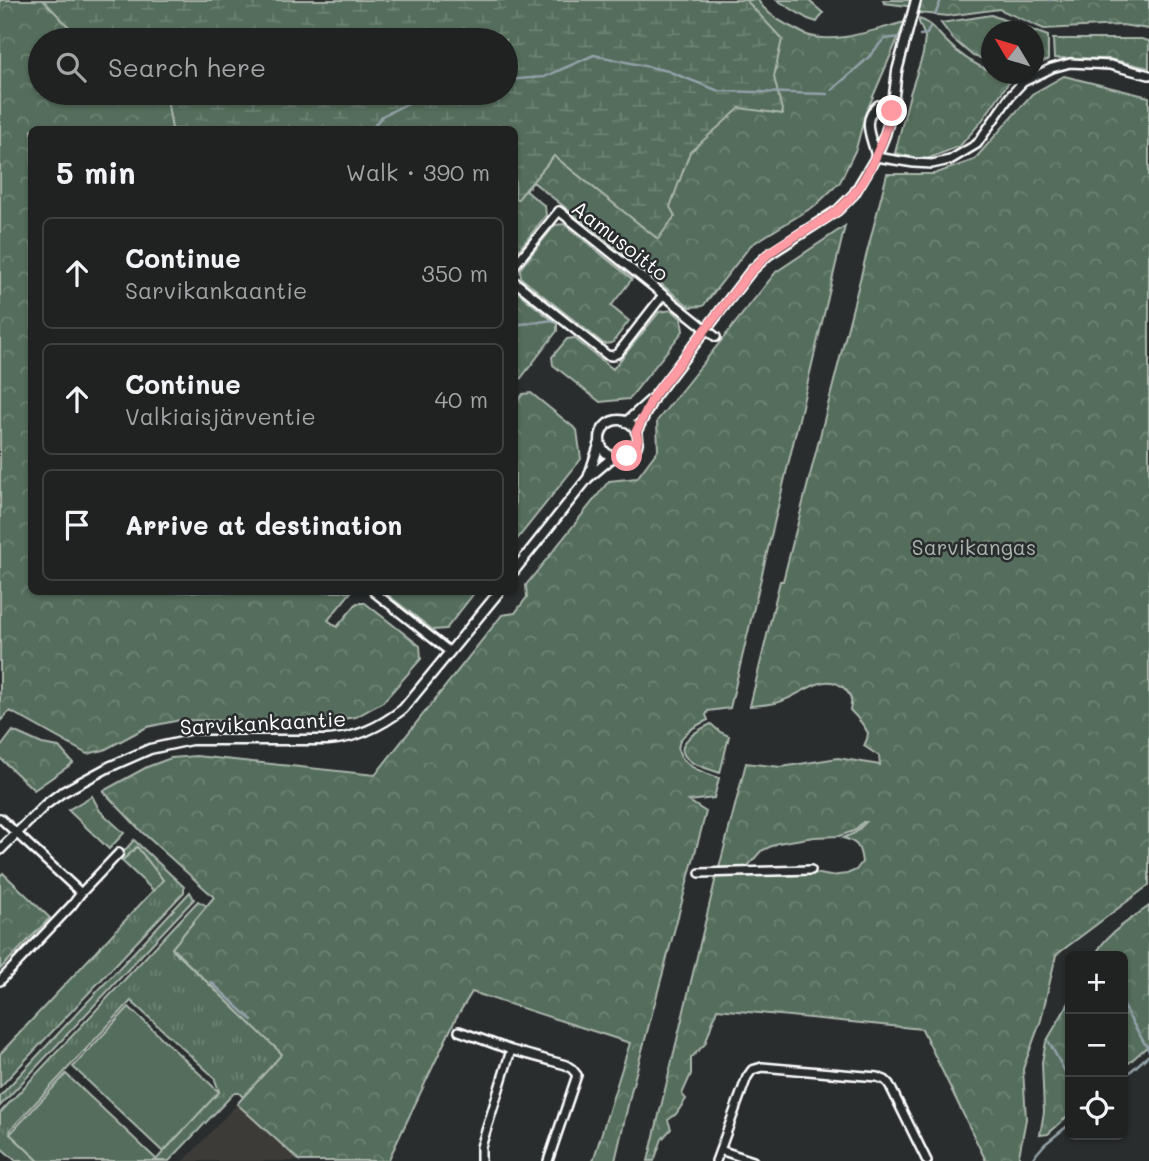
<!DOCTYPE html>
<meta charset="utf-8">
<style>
body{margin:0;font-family:Mali,sans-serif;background:#282a2a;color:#f1f3f6}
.controls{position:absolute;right:21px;bottom:21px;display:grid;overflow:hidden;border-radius:10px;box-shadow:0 2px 5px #0004}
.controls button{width:63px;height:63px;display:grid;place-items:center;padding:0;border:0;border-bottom:2px solid #3d3f40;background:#202222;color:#f1f3f6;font:35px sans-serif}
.compass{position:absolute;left:981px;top:21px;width:63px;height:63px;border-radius:50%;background:#202222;box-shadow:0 2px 5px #0004;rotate:308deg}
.stop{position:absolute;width:21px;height:21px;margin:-16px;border:5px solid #ff9aa2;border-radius:50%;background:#fff}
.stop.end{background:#ff9aa2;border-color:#fff;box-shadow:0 2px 7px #0008}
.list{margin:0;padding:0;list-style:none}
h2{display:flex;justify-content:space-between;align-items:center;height:91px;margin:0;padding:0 28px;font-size:30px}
h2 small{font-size:23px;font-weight:400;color:#a2a4a5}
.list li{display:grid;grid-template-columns:46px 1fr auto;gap:21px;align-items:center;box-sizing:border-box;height:112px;margin:0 14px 14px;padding:0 14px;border:2px solid #3d3f40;border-radius:10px}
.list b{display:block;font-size:26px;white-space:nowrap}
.list p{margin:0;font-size:23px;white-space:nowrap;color:#a2a4a5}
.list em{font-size:23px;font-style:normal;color:#a2a4a5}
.icon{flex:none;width:38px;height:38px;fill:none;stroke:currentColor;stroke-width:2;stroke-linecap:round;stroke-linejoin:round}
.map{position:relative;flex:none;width:1149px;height:1161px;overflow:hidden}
.search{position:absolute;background:#202222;box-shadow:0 2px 5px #0004;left:28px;top:28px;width:490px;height:77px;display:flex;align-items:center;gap:18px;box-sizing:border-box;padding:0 24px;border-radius:38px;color:#a2a4a5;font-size:26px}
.panel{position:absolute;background:#202222;box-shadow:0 2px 5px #0004;left:28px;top:126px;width:490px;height:469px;border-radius:10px}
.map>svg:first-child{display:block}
</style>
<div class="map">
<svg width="1149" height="1161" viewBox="0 0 1149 1161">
<defs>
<pattern id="grass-tufts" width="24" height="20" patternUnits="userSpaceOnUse" patternTransform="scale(1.75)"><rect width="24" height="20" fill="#546d5b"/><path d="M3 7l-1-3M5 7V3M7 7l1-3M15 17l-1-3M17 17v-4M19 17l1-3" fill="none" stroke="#6e8374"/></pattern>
<pattern id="forest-crowns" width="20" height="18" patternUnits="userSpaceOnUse" patternTransform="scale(1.75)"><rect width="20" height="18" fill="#546d5b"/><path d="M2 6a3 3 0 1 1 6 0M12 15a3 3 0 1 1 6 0" fill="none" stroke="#6e8374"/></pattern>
<pattern id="wetland-marsh" width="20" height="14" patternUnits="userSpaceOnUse" patternTransform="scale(1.75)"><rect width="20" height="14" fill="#546d5b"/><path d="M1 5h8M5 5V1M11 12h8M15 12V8" fill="none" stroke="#6e8374"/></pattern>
</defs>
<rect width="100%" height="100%" fill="#2a2d2e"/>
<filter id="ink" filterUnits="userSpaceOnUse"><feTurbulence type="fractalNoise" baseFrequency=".0143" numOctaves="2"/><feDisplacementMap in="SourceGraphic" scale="14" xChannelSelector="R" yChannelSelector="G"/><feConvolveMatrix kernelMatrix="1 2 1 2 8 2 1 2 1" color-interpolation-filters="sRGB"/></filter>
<g filter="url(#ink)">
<path fill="#3d3b38" d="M237,1104L300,1161H184Z"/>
<path fill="url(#grass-tufts)" stroke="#aab6ad" stroke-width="2" d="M134,840L184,887V892L0,1087V1054L163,880L137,847L122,861L118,858Z
M190,892L194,899L0,1106V1096Z
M198,901L207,906L172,949L283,1054L243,1097L239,1093H234L169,1161H155L219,1091L214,1077L131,1001L11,1129L10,1134L39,1161H16L0,1147V1113Z"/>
<path fill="url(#forest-crowns)" stroke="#aab6ad" stroke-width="2" fill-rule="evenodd" d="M0,0H758C764,11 776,19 787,25C794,28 800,32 807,35C835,45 877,29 905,22L865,115L856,149L840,182L816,205L751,245L703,306L690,307L533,182L526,191L545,206L546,215L515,255L514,130H32V592H351L328,620L337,627L357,603H365L420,646L421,659L383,702L356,717L323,722L180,720L147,727L104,750L87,754L10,711L0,721ZM40,40H506V93H40Z
M777,0H808L823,13L817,22L808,19Z
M883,0H1149V29L1122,25L1044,29L999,9L948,16L919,13L907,6L884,3Z
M991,15L1048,36V60L1034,65V32H992L991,61L973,56L953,39L941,23Z
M919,19C931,22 936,31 945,40C959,55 972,64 991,71L992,74H999L1009,82L981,122L960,146L927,159H920L895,153L910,94L923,54L925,37L919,22Z
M1053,39H1141L1149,41V68L1110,59L1054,58Z
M1064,76L1149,97V885L1056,955L1041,1020L1023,1069L1026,1119L1018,1161H986L922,1029L717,1009L705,1044L691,1058V1074L682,1094L686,1099L676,1114L668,1120L671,1129L662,1139L654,1161H648L716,877L798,875L815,873L830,876L847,874L856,870L862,862C860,847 858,842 843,838L855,833L866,822H863L854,831L839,836L814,837L778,843L761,851L747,867L719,868L746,763L781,767L838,758L880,765L879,756L864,746L867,739L868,733C864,725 856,716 850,710C852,702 852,697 846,690C826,669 803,694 782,701C772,705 760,705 750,706L780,581H783L887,174H934L974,160L1032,94Z
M564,224L632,279L611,306L629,321L612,343L604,344L521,278L520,269L555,225Z
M845,226L730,708L708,711L706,715L708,720C690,728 664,744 688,764C696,771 709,774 719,778L714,798L689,801L706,812L632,1088L615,1161H593L630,1043L472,992L456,1018L388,1161H300L237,1104L282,1054L172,948L214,897L142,832L103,791L147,767L171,758L196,756L375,775L502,615L515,613L527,597L526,585L609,481L637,478L658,450L657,421L776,272Z
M515,290L557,324V331L515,386Z
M672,310L681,318L683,331L629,399L600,402L553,365L552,357L567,339L574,338L613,369L659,312Z
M531,393L577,430L581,459L515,542V405L523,394Z
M384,592H475L446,629L433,630Z
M711,724L720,732L729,736L720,773C712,770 701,767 693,763C667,747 696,731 711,724Z
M13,731L42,744L59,747L73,763L34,790L0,758V748Z
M92,796L100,811L124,833L109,849L68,810Z
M137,847L163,880L154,891L122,861Z
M3,873L50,918L0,969V876Z
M1149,906V1045L1123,1068V956H1095C1105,934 1130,920 1149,906Z
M1070,1001V1114L1048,1134L1040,1135L1044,1112L1042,1062L1046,1042Z"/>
<path fill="url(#wetland-marsh)" stroke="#aab6ad" stroke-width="2" d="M43,0H746L782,39L774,77L783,114L740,108L690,152L670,207L675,216L658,239L554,156L518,199H515L514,130L172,129L166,93H506V40H108L73,31Z"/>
<path fill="#546d5b" stroke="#aab6ad" stroke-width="2" d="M129,1007L219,1092L163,1152L73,1067Z
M66,1074L156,1159L155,1161H39L10,1134Z"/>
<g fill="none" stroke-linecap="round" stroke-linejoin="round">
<path stroke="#92a1a8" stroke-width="2.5" d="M1048,0H1051
M935,15L941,0
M920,35L927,34L930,27
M670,72L719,91L827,94
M506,80L544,77L594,55L668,71
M832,90L867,59L884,39L900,37
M371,130L382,116L429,93
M514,325L554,320
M211,982L252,1020
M1067,1006L1070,1010
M1123,1006L1149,1051
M1049,1042L1070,1081
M1123,1078L1149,1055
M1032,1159L1045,1144L1070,1124"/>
<defs>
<path id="minor" d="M892,111L882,105H878C860,121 872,137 876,157L914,163L932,164L950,160L977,144L1010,96L1023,82L1052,68L1070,63L1110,65L1149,75
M514,266L559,211L716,337
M514,281L607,355L612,356L618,353L663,295
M374,592L450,652
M0,818L81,893L72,905L0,981
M700,873L811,870
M81,893L119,853
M459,1031L511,1050L566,1065L572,1069L577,1075L548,1161
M720,1150L753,1161
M481,1161V1147L511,1050
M716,1161L747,1077L752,1070L762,1067L877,1077L885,1080L889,1084L927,1161"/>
<path id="tertiary" d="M654,397L751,271L768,255L838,210L854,194L876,157L885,135L892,111L897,71L916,0
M600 439a19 19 0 1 1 38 0a19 19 0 1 1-38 0Z
M626,422L654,397L636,432
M600,442L588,478L613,457
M514,571L588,478
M0,850L45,805L61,793L109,767L150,749L191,740H328C357,738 380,727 403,709L499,592"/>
</defs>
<use href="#minor" stroke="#fff" stroke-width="12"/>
<use href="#tertiary" stroke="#fff" stroke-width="13"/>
<use href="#minor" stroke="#2a2d2e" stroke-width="7"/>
<use href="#tertiary" stroke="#2a2d2e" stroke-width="8"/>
</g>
</g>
<g fill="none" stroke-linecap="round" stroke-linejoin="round" filter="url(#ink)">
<path stroke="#ff9aa2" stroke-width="9" d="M627,456L633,452L636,446L638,439L636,432L653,397L751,271C757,266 762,260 767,255C788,238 815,227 837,211C866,188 882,146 892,111"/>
</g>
<g text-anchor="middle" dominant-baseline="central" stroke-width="5" stroke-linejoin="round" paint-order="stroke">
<g font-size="21" fill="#fff" stroke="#2a2d2e">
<text transform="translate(621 240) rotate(38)">Aamusoitto</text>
<text transform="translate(263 722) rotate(-3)">Sarvikankaantie</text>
</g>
<g font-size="21" fill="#aab6ad" stroke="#2a2d2e">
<text x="974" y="546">Sarvikangas</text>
</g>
</g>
</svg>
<div class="controls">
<button>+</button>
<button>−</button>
<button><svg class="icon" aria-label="locate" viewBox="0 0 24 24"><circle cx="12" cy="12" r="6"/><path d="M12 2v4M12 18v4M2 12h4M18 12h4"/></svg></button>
</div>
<svg class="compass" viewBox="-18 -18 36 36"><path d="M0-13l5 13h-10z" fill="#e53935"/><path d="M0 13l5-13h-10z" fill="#a2a4a5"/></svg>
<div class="stop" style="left:627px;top:456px"></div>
<div class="stop end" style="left:892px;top:111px"></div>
<div class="search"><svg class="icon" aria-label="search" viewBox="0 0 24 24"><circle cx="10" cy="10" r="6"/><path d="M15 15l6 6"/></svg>Search here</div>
<section class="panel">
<h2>5 min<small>Walk · 390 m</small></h2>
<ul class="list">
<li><svg class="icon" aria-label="ahead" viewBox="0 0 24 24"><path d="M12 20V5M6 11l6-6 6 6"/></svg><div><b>Continue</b><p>Sarvikankaantie</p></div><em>350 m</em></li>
<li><svg class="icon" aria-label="ahead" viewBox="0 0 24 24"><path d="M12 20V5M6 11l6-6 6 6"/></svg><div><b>Continue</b><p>Valkiaisjärventie</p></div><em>40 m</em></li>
<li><svg class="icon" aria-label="arrive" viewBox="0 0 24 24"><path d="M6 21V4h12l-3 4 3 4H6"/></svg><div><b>Arrive at destination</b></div></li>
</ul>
</section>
</div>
